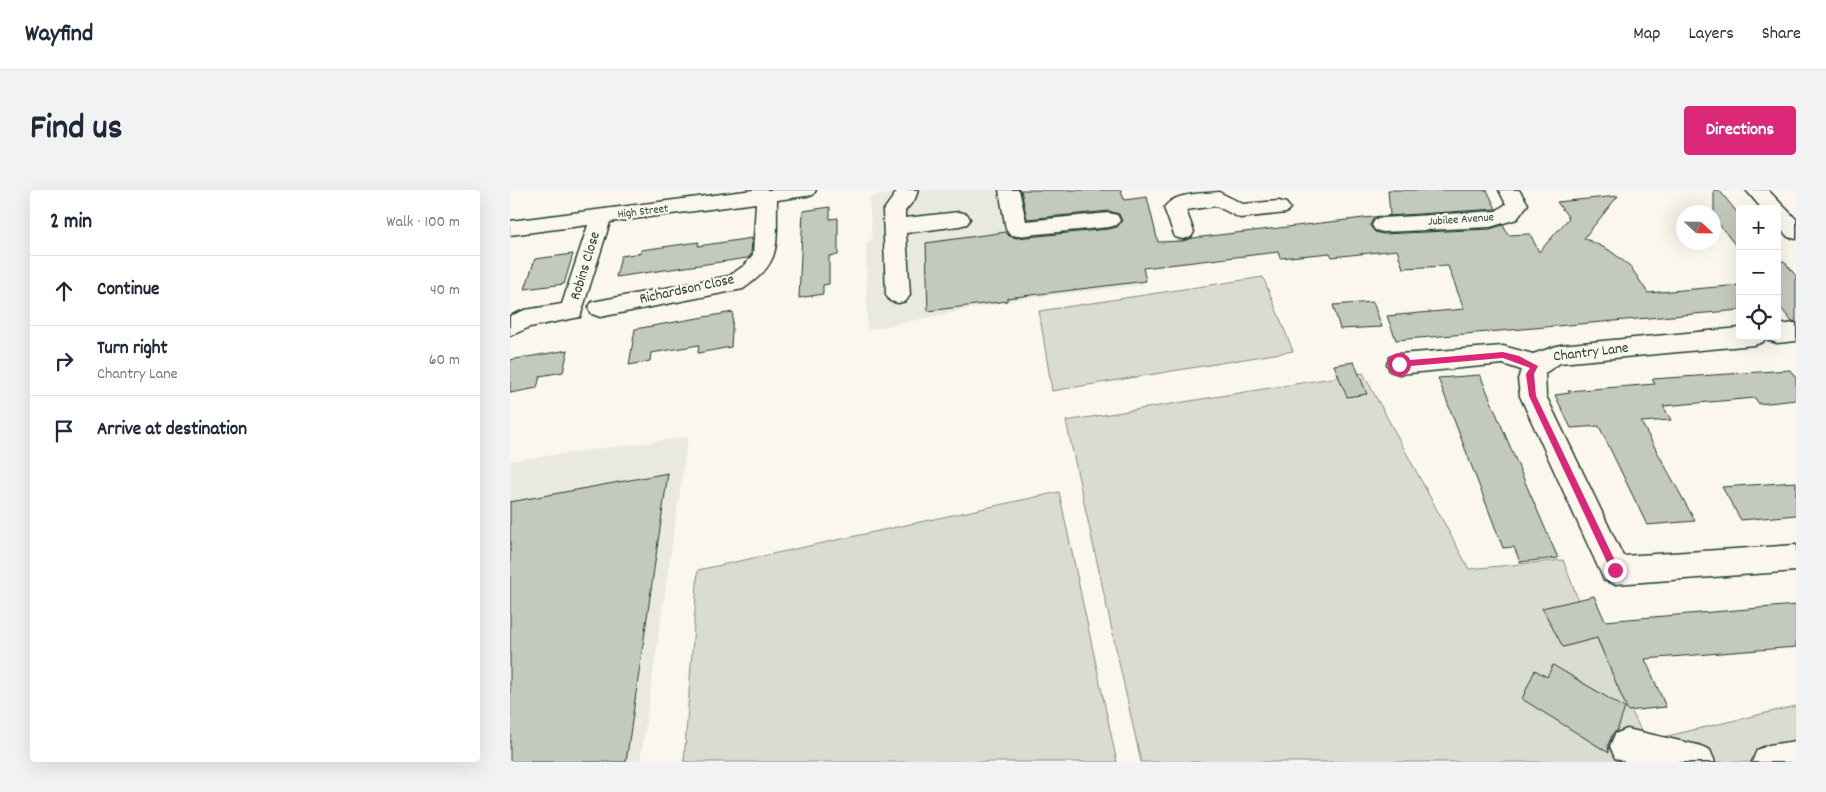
<!DOCTYPE html>
<meta charset="utf-8">
<style>
body{margin:0;font-family:Dekko,sans-serif;background:#f2f2f3;color:#1f2937}
.controls{position:absolute;right:15px;top:15px;display:grid;overflow:hidden;border-radius:5px;box-shadow:0 5px 20px #0002}
.controls button{width:45px;height:45px;display:grid;place-items:center;padding:0;border:0;border-bottom:1px solid #e0e1e3;background:#fff;color:#1f2937;font:25px sans-serif}
.compass{position:absolute;left:1166px;top:15px;width:45px;height:45px;border-radius:50%;background:#fff;box-shadow:0 5px 20px #0002;rotate:112deg}
.stop{position:absolute;width:15px;height:15px;margin:-11px;border:4px solid #db2777;border-radius:50%;background:#fff}
.stop.end{background:#db2777;border-color:#fff;box-shadow:0 1px 5px #0008}
.list{margin:0;padding:0;list-style:none}
h2{display:flex;justify-content:space-between;align-items:center;height:65px;margin:0;padding:0 20px;font-size:21px}
h2 small{font-size:16px;font-weight:400;color:#747a83}
.list li{display:grid;grid-template-columns:32px 1fr auto;gap:15px;align-items:center;box-sizing:border-box;height:70px;padding:0 20px;border-top:1px solid #e0e1e3}
.list b{display:block;font-size:19px;white-space:nowrap}
.list p{margin:0;font-size:16px;white-space:nowrap;color:#747a83}
.list em{font-size:16px;font-style:normal;color:#747a83}
.icon{flex:none;width:28px;height:28px;fill:none;stroke:currentColor;stroke-width:2;stroke-linecap:round;stroke-linejoin:round}
.map{position:relative;flex:none;width:1286px;height:572px;overflow:hidden;border-radius:5px}
header{display:flex;align-items:center;gap:30px;box-sizing:border-box;height:70px;padding:0 25px;background:#fff;border-bottom:1px solid #e0e1e3}
header strong{font-size:24px}
nav{display:flex;gap:28px;margin-inline-start:auto;font-size:18px}
.intro{display:flex;align-items:center;justify-content:space-between;box-sizing:border-box;height:120px;padding:0 30px}
h1{margin:0;font-size:35px}
.button{padding:12px 22px;border-radius:5px;background:#db2777;color:#fff;font-size:18px;font-weight:700}
main{display:flex;gap:30px;padding:0 30px}
aside{flex:1;background:#fff;border-radius:5px;box-shadow:0 5px 20px #0002}
.map>svg:first-child{display:block}
</style>
<header>
<strong>Wayfind</strong>
<nav><a>Map</a><a>Layers</a><a>Share</a></nav>
</header>
<div class="intro"><h1>Find us</h1><a class="button">Directions</a></div>
<main>
<aside>
<h2>2 min<small>Walk · 100 m</small></h2>
<ul class="list">
<li><svg class="icon" aria-label="ahead" viewBox="0 0 24 24"><path d="M12 20V5M6 11l6-6 6 6"/></svg><div><b>Continue</b></div><em>40 m</em></li>
<li><svg class="icon" aria-label="right" viewBox="0 0 24 24"><path d="M7 20v-9h11M14 6l5 5-5 5"/></svg><div><b>Turn right</b><p>Chantry Lane</p></div><em>60 m</em></li>
<li><svg class="icon" aria-label="arrive" viewBox="0 0 24 24"><path d="M6 21V4h12l-3 4 3 4H6"/></svg><div><b>Arrive at destination</b></div></li>
</ul>
</aside>
<div class="map">
<svg width="1286" height="572" viewBox="0 0 1286 572">
<rect width="100%" height="100%" fill="#fbf7ec"/>
<filter id="ink" filterUnits="userSpaceOnUse"><feTurbulence type="fractalNoise" baseFrequency=".02" numOctaves="2"/><feDisplacementMap in="SourceGraphic" scale="10" xChannelSelector="R" yChannelSelector="G"/><feConvolveMatrix kernelMatrix="1 2 1 2 8 2 1 2 1" color-interpolation-filters="sRGB"/></filter>
<g filter="url(#ink)">
<path fill="#eae9de" d="M406,0H611L634,95L509,109L357,140L356,54L362,48L359,7Z
M178,247L130,572H0V271Z"/>
<path fill="#dbdcd1" stroke="#7d8c82" d="M753,87L783,161L542,201L529,121Z
M853,183L959,379L1053,370L1067,407L1136,551L1286,516V572H631L556,231Z
M549,302L607,572H174L188,380Z"/>
<path fill="#c4c9be" stroke="#1f3d34" d="M511,0H611L614,10L637,7L648,52L673,51L683,48L871,26L863,29L860,36L865,42L873,44L980,39L993,35L998,45L1020,44L1029,62L1059,28L1047,12L1108,6L1074,48L1099,60L1120,76L1138,103L1230,95V120L886,150L877,126L954,119L938,76L893,78L887,60L822,67L820,63L770,68L768,62L633,78L636,91L497,108V111L418,121L416,53L496,42L499,46L507,48L599,39L607,37L612,31L609,24L599,21L517,29Z
M878,0H977L986,19L877,26L880,25Z
M1204,0H1209L1230,26V61L1204,28Z
M320,17V29L328,28V65L319,66V94L313,95V104L289,108L293,21Z
M242,48L241,64L238,68L106,87L111,66L131,63V60L189,52L188,56Z
M63,64L54,94L15,99L25,69Z
M1267,71H1274L1286,86V131L1282,132L1267,113Z
M863,112L872,137L830,139L823,115Z
M223,122L221,157L188,163L189,155L141,163L140,171L119,175L125,139Z
M58,160L53,182L30,186L27,198L0,203V170Z
M844,172L857,204L837,207L824,175Z
M1280,180L1286,188V210L1249,214L1245,208L1153,216L1161,230L1131,232L1185,331L1137,335L1089,236L1061,238L1045,205L1060,203L1058,201L1145,194L1142,189Z
M970,185L1015,292L1048,368L1010,372L1004,357L993,358L928,188Z
M158,283L116,572H0V312Z
M1286,292V325L1231,330L1212,297Z
M1084,406L1095,431L1286,415V457L1135,469L1156,517L1118,521L1087,448L1053,457L1032,418Z
M1043,475L1115,518L1107,541L1103,543L1098,555L1099,563L1012,509L1025,480L1037,487Z"/>
<g fill="none" stroke-linecap="round" stroke-linejoin="round">
<defs>
<path id="minor" d="M243,0H306L303,5L267,10C266,55 273,72 233,99L90,127L82,124L78,118L82,112L219,86L235,75L243,65L246,13L100,32L70,127L20,137L0,146V126L15,120L52,114L78,35L0,45V31Z
M388,0H408L405,9L395,21V28L449,22L457,24L460,29L457,34L449,36L396,43L400,105L396,111L388,113L380,111L376,105L373,21Z
M489,0H509L516,31L599,23L607,25L610,30L607,35L599,37L507,46L499,44L496,39Z
M989,0H1009L1018,14L1007,29L980,37L873,42L865,40L862,35L865,30L873,28L986,21L996,14Z
M1236,0H1258L1286,29V49L1278,47L1267,35V19H1252Z
M709,2L733,14L769,11L776,13L780,18L776,23L730,28L706,16L676,20L684,42L681,47L673,49L665,47L654,18C664,2 692,4 709,2Z
M1286,133V151L1267,153L1258,150L1256,146H1267V135Z
M1230,138V146H1256L1253,152L1244,155L1050,173L1035,183L1036,206L1113,366L1286,355V381L1105,394L1094,390L1010,206L1008,189L1011,180L993,174L889,184L880,181L877,174L880,167L889,164L993,156L1023,164L1050,155Z
M1117,539L1188,555L1200,560L1205,572H1115L1105,568L1100,556L1105,544Z
M1286,551V572H1242L1247,560L1259,555Z"/>
</defs>
<use href="#minor" stroke="#1f3d34" stroke-width="3"/>
<use href="#minor" fill="#fbf7ec" fill-rule="evenodd"/>
</g>
</g>
<path fill="#db2777" d="M993,162L1009,166L1028,176L1024,184L1026,206L1108,377V383H1102L1019,206L1016,184L1020,178L993,168L889,177L885,174L889,171Z"/>
<g text-anchor="middle" dominant-baseline="central" stroke-width="4.5" stroke-linejoin="round" paint-order="stroke">
<g font-size="12" fill="#1f3d34" stroke="#fbf7ec">
<text transform="translate(133 22) rotate(-7)">High Street</text>
<text transform="translate(951 30) rotate(-4)">Jubilee Avenue</text>
</g>
<g font-size="15" fill="#1f3d34" stroke="#fbf7ec">
<text transform="translate(76 76) rotate(-73)">Robins Close</text>
<text transform="translate(177 100) rotate(-12)">Richardson Close</text>
<text transform="translate(1081 163) rotate(-7)">Chantry Lane</text>
</g>
</g>
</svg>
<div class="controls">
<button>+</button>
<button>−</button>
<button><svg class="icon" aria-label="locate" viewBox="0 0 24 24"><circle cx="12" cy="12" r="6"/><path d="M12 2v4M12 18v4M2 12h4M18 12h4"/></svg></button>
</div>
<svg class="compass" viewBox="-18 -18 36 36"><path d="M0-13l5 13h-10z" fill="#e53935"/><path d="M0 13l5-13h-10z" fill="#747a83"/></svg>
<div class="stop" style="left:889px;top:174px"></div>
<div class="stop end" style="left:1105px;top:380px"></div>
</div>
</main>
